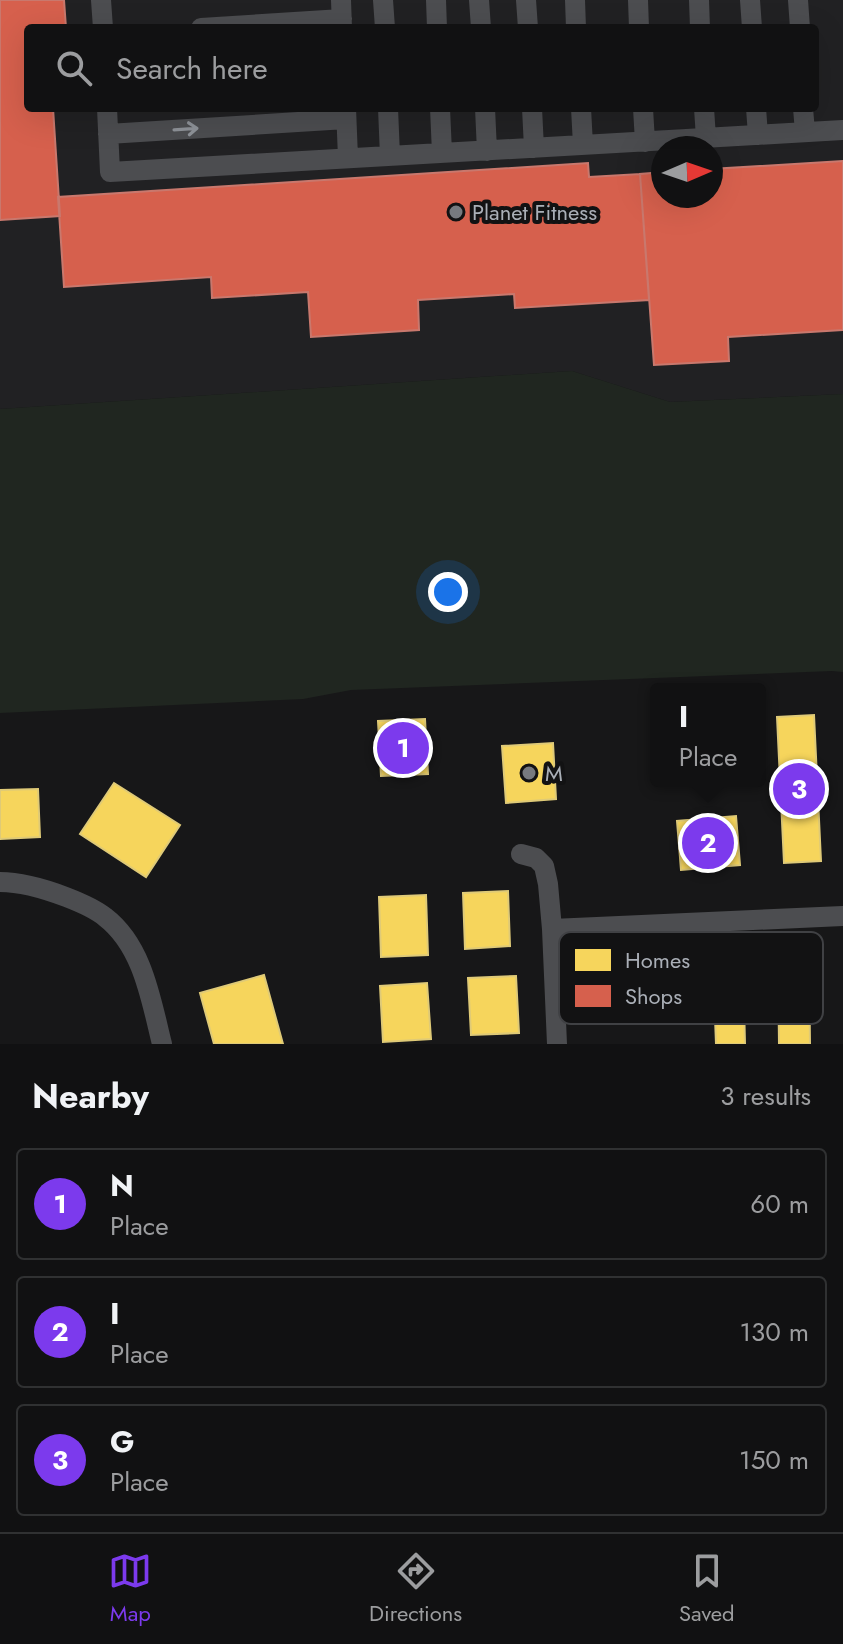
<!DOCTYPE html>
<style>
body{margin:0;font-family:Jost,sans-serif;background:#1a1a1b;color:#f1f3f6}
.compass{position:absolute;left:651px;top:136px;width:72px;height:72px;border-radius:50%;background:#111112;box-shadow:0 8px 32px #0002;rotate:88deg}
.you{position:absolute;left:448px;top:592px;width:28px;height:28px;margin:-20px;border:6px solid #fff;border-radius:50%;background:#1a73e8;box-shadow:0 0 0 12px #1a73e833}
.badge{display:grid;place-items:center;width:52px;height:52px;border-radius:50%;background:#7c3aed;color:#fff;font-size:26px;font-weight:700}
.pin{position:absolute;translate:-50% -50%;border:4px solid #fff;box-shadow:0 2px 8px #0006}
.popup{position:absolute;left:650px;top:683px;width:116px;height:104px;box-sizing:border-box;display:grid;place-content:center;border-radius:8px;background:#111112;filter:drop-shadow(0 2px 6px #0005);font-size:26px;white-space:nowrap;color:#9c9d9f}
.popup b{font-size:30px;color:#f1f3f6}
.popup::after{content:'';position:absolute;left:50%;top:100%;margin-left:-16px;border:16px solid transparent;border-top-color:#111112}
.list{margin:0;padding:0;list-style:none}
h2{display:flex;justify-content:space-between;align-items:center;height:104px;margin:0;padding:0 32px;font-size:34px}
h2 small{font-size:26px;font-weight:400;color:#9c9d9f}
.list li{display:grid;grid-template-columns:52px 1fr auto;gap:24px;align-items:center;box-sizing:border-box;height:112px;margin:0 16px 16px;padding:0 16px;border:2px solid #303132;border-radius:8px}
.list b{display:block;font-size:30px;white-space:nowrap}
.list p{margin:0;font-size:26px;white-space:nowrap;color:#9c9d9f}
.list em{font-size:26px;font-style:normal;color:#9c9d9f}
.icon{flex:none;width:44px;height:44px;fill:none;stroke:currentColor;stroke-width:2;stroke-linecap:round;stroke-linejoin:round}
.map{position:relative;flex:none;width:843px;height:1044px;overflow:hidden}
.search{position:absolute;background:#111112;box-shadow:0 8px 32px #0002;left:24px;right:24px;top:24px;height:88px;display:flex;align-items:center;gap:20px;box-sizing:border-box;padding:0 28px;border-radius:8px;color:#9c9d9f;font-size:30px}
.sheet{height:488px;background:#111112}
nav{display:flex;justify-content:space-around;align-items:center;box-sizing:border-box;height:112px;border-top:2px solid #303132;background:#111112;font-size:22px;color:#9c9d9f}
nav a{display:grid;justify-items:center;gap:4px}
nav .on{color:#7c3aed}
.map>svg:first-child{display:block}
</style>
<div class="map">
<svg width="843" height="1044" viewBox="0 0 843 1044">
<rect width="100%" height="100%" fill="#171718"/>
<path fill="#212123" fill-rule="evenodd" d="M0,0H843V394L670,402L572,371L0,409ZM28,28H815V108H28ZM663,148H711V196H663Z"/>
<path fill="#202620" d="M572,371L670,402L843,394V672L832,671L351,690L303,699L0,713V409Z"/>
<path fill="#f6d55c" stroke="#dfca77" stroke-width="2" d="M814,715L821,861L784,863L777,717Z
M425,719L428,774L381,776L378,721Z
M553,743L556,799L506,803L502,746Z
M114,783L180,825L146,877L80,834Z
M38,789L40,837L0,839V790Z
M736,816L740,865L681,870L677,821Z
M508,891L510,946L465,949L463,893Z
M426,895L428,955L381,957L379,897Z
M809,959L810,1044H779L778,960Z
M743,964L745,1044H716L713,965Z
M264,975L283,1044H214L200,993Z
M516,976L519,1033L471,1035L468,978Z
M427,983L431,1039L383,1042L380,986Z"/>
<path fill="#d6604d" stroke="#c9786d" stroke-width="2" d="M0,0H64L66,28H28V108H53L60,216L0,220Z
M843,161V330L728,337L729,361L654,365L640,174L663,172V196H711V169Z
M588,163L589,177L640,174L649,300L515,308L514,294L418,300L419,330L311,337L308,292L212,298L211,277L64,287L58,197Z"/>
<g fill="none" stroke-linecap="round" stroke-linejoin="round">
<path stroke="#4c4d50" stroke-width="20" d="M101,0L103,28
M341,0L342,28
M383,0L385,28
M436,0L437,28
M479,0L481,28
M526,0L528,28
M575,0L576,28
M638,0L639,28
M699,0L700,28
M750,0L752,28
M798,0L800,28
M201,28L342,19
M107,108L110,172L843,130
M346,108L348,158
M388,108L390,156
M440,108L442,153
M485,108L487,151
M532,108L534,148
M581,108L583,145
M643,108L645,142
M704,108L706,138
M756,108L758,135
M803,108L805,132
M108,134L346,119
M521,854L536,858L544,866L548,884L552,929L557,1044
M0,882C23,882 45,889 66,897C79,902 94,908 105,917C143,946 151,1000 162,1044
M552,929L843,916"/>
</g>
<defs><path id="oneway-shaft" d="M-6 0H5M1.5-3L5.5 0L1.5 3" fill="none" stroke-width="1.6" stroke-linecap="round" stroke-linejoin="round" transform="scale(2)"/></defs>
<use stroke="#8e9298" href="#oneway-shaft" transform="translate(186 129) rotate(-4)"/>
<g fill="#777a7f" stroke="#121213" stroke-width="3">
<circle cx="456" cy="212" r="8"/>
<circle cx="529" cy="773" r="8"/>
</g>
<g text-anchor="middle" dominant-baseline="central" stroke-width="8" stroke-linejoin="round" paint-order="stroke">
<g font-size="22" fill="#aaafb7" stroke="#121213" text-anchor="start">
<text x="472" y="212">Planet Fitness</text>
<text x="545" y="773">M</text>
</g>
</g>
<rect x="559" y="932" width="264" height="92" rx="12" fill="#121213" stroke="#404144" stroke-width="2"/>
<rect x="575" y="949" width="36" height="22" fill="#f6d55c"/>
<rect x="575" y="985" width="36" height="22" fill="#d6604d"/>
<g font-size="22" fill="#aaafb7">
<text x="625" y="968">Homes</text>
<text x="625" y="1004">Shops</text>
</g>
</svg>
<svg class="compass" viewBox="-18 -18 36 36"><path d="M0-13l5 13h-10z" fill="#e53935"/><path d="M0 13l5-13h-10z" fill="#9c9d9f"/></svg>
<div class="you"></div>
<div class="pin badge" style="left:403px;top:748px">1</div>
<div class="pin badge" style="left:708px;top:843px">2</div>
<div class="popup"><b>I</b>Place</div>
<div class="pin badge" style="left:799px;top:789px">3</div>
<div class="search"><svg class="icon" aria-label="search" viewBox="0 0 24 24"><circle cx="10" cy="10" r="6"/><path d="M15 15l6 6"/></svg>Search here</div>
</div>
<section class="sheet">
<h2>Nearby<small>3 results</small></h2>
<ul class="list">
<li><span class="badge">1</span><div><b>N</b><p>Place</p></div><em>60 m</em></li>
<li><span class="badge">2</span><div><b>I</b><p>Place</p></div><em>130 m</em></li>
<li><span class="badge">3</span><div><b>G</b><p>Place</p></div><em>150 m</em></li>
</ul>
</section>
<nav>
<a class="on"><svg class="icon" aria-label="map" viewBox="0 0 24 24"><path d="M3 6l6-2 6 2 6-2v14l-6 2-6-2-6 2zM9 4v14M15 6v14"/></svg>Map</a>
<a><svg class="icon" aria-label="directions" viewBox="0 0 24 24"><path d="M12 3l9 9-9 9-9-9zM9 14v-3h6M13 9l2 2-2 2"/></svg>Directions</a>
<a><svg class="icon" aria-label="saved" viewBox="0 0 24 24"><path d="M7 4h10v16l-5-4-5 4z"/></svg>Saved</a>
</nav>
